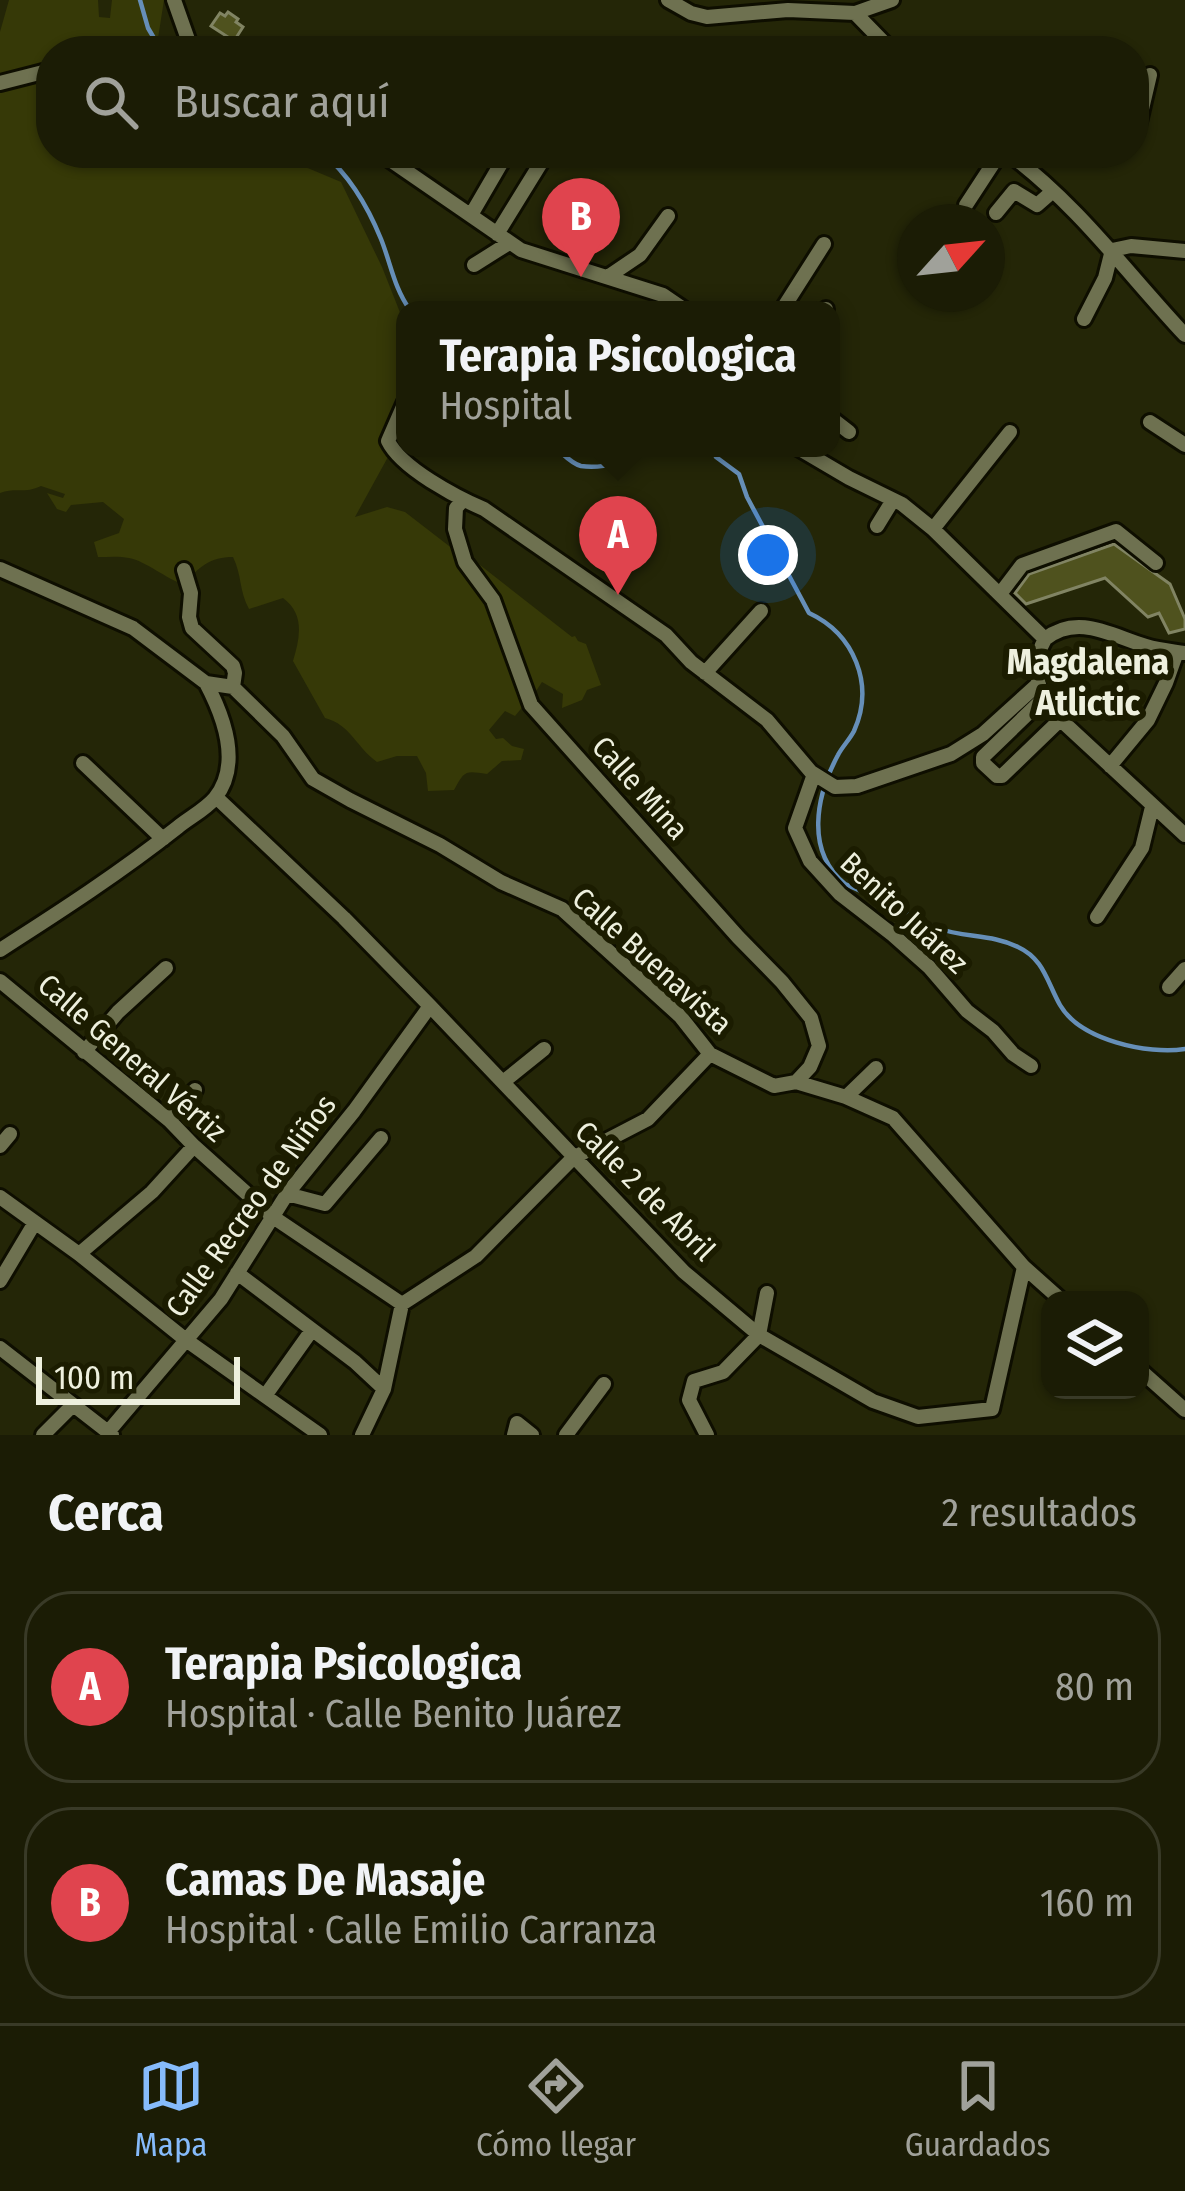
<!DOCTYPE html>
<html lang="es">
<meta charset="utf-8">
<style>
body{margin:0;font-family:"Fira Sans Condensed",sans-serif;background:#24250f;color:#f1f3f6}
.controls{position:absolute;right:36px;bottom:36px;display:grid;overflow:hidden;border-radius:24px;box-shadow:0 3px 9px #0004}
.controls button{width:108px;height:108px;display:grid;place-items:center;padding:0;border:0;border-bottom:3px solid #393a27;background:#1b1c05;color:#f1f3f6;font:60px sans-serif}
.compass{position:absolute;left:897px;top:204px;width:108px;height:108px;border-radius:50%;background:#1b1c05;box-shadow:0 3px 9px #0004;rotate:63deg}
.scale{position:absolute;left:36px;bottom:30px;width:204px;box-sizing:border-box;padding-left:12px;border:6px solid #eef0de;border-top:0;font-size:33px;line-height:42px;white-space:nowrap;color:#eef0de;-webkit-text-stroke:9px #1b1c00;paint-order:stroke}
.you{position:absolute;left:768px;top:555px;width:42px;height:42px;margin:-30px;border:9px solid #fff;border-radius:50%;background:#1a73e8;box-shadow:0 0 0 18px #1a73e833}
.badge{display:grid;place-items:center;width:78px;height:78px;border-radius:50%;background:#86bbfb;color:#fff;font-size:39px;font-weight:700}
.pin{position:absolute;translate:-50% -99px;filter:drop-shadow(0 3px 6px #0008)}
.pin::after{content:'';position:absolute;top:63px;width:42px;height:36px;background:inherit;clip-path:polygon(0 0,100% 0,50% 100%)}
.popup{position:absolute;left:396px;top:301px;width:444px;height:156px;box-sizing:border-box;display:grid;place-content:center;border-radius:24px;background:#1b1c05;filter:drop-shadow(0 3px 9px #0005);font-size:39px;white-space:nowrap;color:#a0a19a}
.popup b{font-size:45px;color:#f1f3f6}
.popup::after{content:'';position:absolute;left:50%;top:100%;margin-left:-24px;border:24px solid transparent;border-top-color:#1b1c05}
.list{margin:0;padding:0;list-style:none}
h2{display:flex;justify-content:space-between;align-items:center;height:156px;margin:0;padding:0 48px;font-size:51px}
h2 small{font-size:39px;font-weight:400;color:#a0a19a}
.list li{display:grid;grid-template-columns:78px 1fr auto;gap:36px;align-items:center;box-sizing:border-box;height:192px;margin:0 24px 24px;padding:0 24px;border:3px solid #393a27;border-radius:48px}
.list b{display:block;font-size:45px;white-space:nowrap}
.list p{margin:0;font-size:39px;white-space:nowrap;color:#a0a19a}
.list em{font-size:39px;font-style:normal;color:#a0a19a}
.icon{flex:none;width:66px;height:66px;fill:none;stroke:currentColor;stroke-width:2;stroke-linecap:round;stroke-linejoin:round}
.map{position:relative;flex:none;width:1185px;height:1435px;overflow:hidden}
.search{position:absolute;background:#1b1c05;box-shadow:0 3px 9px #0004;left:36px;right:36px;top:36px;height:132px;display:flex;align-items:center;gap:30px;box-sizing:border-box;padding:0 42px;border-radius:48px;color:#a0a19a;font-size:45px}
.sheet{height:588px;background:#1b1c05}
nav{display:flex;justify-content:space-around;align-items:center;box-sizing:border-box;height:168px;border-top:3px solid #393a27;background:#1b1c05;font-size:33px;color:#a0a19a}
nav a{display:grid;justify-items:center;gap:6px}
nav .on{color:#86bbfb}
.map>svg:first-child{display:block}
</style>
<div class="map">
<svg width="1185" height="1435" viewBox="0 0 1185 1435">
<rect width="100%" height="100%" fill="#242607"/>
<path fill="#363907" d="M9,0H98L99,17L110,18L112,0H164L156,51H51V153H272L341,182L382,267L405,325V426L355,517L387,507L405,512L462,556L471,558L572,637L575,636L578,641L586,644L601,685L587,690L582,700L562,708L563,694L542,682L536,691L523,690L525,704L515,716L505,711L489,730L496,739L503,738L512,746L524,749L521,760L502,761L487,774C465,771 465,770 454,790L428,791L426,773L417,756H397L377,762C356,747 351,725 325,718L293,661C300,638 305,614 283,598L249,609C239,591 242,575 233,557C211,557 197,567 185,585C166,579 146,561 129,558C120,556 108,557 98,557L94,542L119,533L124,519L103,502L71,505L66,512L57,509L47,493L63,498L65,494L41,486C25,494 15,487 0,493V32Z"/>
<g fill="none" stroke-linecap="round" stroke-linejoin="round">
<path stroke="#668fb8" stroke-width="4.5" d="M140,0L148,28L161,50
M323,153C350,176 368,207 381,239C391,264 394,288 410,310
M556,448C563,454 572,464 581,466C600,469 636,462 648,448
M711,448L716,457L739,474L747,497L809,613C854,634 875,684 854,731C850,739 842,747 838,755C816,796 805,851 845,884C876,897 907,916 937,928C964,938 992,934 1018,947C1044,959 1047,982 1060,1005C1080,1040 1148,1055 1185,1049"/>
</g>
<path fill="#4f521e" stroke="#818463" stroke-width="3" d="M228,12L238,19L236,22L243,27L234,41L211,26L220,13L225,16Z
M1114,544L1170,584L1185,619V629L1169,633L1159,613L1148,617L1105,578L1026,604L1015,593L1029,574Z"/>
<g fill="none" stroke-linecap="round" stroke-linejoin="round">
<defs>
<path id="minor" d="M174,0L191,48
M668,0L691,13L707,17L788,10L855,13L892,0
M855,13L892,51
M164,51L191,48L205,51
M0,83L51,70
M1134,130L1139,122L1150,75
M380,153L521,250L663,295L685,310
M1008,153C1079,206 1126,272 1185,335
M1077,153H1079
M966,205L1000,153
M996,213L1014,191L1037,205L1053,191
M471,215L506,155
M497,234L547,153
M474,265L509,243
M609,276L640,255L668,216
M782,310L824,244
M825,310L826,309
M1084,319L1105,278L1112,250L1131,246L1185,251
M405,402L388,441C401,468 456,497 484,509L666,635L691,662L767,720L811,772L835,787L857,786L951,754L983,734L1037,685
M831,418L849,432
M1150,422L1185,445
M798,448L849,478L902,504L933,529L1045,639
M463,500L456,508L455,529L465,562L493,600L531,705L738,937L782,982L811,1018L819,1046L810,1067L796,1082
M877,526L893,500
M933,529L1010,432
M0,569L133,628L206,683L233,687L283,736L313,779L350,800L440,845L501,882L562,909L680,1016L710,1054L774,1086L796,1082L846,1097L893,1118L1024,1267L1061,1300
M184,570L191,593L189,617L192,628L233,666L235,673L233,687
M1000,594L1022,565L1116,531L1156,563
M1045,639C1032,662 1036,688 1050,710L1185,835
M1045,639C1078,613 1112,636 1146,646C1159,650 1172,651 1185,653
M705,673L761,611
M1043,699L983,757V763L997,776H1002L1060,720
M83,763L163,839
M1110,766L1148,720L1166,683L1177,652
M814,774L795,828L810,861L840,894L893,935L929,967L967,1011L993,1031L1013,1054L1031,1066
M216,797L344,918L430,1006L684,1272L759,1335L873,1401L918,1417L992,1409L1024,1267
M1097,917L1142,848L1152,807
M0,950C61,911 121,872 178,827C189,818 206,809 215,798C242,764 223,715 206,683
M0,981L169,1120L194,1146L273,1217L402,1304
M1169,987L1185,969
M84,1052L118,1012L166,968
M503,1082L544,1049
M846,1097L876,1068
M169,1120L195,1090
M0,1146L10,1134
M287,1194L325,1204L381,1138
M0,1197L79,1254L186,1340L320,1435
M79,1254L152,1192L194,1146
M237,1273L355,1362L384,1389
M0,1281L34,1224
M0,1348L112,1435
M1140,1370L1185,1410
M265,1396L312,1330
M108,1432L221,1299L287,1194L354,1111L430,1006
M43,1435L73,1405
M362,1435L384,1389L402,1304L476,1256L573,1158L648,1119L710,1054
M514,1435L517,1423L532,1435
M566,1435L604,1384
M707,1435L689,1400L694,1381L723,1372L759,1335L767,1293"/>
</defs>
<use href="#minor" stroke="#0e0e00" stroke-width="20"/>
<use href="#minor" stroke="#6e7150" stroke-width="14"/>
</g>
<g text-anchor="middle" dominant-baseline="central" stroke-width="12" stroke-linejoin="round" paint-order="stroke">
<g font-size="30" fill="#eef0de" stroke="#1b1c00">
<text transform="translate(640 788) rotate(48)">Calle Mina</text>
<text transform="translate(904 913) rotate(43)">Benito Juárez</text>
<text transform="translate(652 961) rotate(42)">Calle Buenavista</text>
<text transform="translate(132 1058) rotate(41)">Calle General Vértiz</text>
<text transform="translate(645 1191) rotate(45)">Calle 2 de Abril</text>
<text transform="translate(251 1206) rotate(-54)">Calle Recreo de Niños</text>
</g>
<g font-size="36" font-weight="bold" fill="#eef0de" stroke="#1b1c00">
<text x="1088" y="662">Magdalena<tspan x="1088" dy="41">Atlictic</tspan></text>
</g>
</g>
</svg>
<div class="controls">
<button><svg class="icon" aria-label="layers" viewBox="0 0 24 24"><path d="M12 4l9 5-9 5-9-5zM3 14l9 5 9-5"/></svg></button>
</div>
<svg class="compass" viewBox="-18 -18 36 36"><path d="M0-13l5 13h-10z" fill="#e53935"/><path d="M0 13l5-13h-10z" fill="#a0a19a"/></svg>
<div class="scale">100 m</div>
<div class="you"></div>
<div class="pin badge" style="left:618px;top:595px;background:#e0444e">A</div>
<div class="popup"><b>Terapia Psicologica</b>Hospital</div>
<div class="pin badge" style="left:581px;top:277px;background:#e0444e">B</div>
<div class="search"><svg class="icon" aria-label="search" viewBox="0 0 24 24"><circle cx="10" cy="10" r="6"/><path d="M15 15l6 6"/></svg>Buscar aquí</div>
</div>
<section class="sheet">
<h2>Cerca<small>2 resultados</small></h2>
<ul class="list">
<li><span class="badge" style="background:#e0444e">A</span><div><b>Terapia Psicologica</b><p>Hospital · Calle Benito Juárez</p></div><em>80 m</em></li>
<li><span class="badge" style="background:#e0444e">B</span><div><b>Camas De Masaje</b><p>Hospital · Calle Emilio Carranza</p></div><em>160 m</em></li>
</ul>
</section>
<nav>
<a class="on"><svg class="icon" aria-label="map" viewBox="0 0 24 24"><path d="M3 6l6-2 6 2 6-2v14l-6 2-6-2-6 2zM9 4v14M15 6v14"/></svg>Mapa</a>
<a><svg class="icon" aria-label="directions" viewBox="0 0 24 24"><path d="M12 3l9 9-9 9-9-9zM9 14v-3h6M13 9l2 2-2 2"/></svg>Cómo llegar</a>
<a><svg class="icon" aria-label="saved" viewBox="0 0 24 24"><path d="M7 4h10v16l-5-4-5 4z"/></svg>Guardados</a>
</nav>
